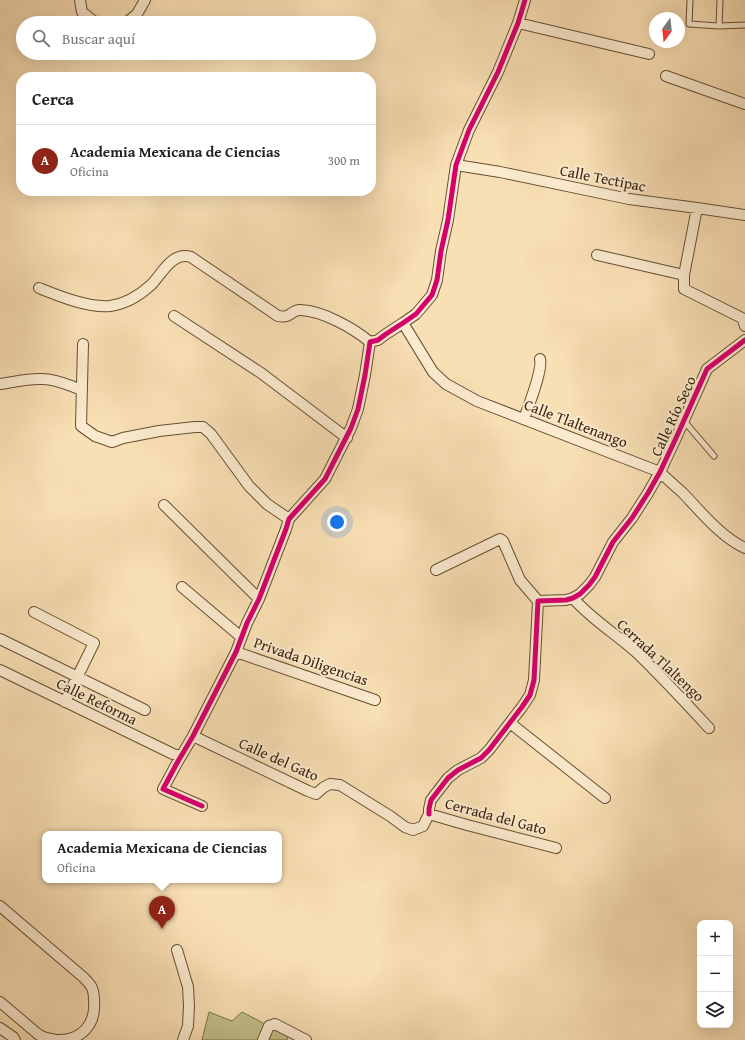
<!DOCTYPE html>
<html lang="es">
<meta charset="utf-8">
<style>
body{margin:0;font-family:"Gentium Book Plus",serif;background:#f2f2f2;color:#222}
.controls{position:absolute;right:12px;bottom:12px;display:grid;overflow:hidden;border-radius:8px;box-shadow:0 4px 16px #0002}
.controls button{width:36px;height:36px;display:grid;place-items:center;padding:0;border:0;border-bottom:1px solid #e0e0e0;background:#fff;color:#222;font:20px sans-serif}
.compass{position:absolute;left:649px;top:12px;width:36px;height:36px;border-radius:50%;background:#fff;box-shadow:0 4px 16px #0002;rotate:195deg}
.you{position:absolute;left:337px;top:522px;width:14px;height:14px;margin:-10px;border:3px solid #fff;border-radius:50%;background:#1a73e8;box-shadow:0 0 0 6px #1a73e833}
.badge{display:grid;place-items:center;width:26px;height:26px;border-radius:50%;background:#8f2418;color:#fff;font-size:13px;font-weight:700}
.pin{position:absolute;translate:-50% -33px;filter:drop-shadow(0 1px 2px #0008)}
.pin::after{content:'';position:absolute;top:21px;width:14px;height:12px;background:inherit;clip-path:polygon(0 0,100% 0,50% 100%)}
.popup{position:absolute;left:42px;top:831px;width:240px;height:52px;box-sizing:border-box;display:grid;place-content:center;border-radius:8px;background:#fff;filter:drop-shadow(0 1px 3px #0005);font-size:13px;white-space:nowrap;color:#767676}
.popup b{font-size:15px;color:#222}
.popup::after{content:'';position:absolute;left:50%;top:100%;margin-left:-8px;border:8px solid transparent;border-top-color:#fff}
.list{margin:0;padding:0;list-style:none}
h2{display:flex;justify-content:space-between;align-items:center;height:52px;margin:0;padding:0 16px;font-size:17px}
h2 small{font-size:13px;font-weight:400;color:#767676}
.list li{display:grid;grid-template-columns:26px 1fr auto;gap:12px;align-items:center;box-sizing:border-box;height:72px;padding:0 16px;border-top:1px solid #e0e0e0}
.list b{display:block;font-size:15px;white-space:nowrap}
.list p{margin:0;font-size:13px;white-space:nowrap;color:#767676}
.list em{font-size:13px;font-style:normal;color:#767676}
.icon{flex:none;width:22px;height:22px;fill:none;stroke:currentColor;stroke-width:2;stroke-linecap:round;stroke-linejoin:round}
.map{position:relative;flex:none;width:745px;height:1040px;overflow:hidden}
.search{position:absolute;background:#fff;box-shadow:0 4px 16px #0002;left:16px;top:16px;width:360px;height:44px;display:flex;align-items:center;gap:10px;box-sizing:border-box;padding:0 14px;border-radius:22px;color:#767676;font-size:15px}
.panel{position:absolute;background:#fff;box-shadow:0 4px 16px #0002;left:16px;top:72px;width:360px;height:124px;border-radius:16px}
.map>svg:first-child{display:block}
</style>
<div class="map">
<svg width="745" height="1040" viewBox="0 0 745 1040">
<rect width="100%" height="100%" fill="#f9dfb4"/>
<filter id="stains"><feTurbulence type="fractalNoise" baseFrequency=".005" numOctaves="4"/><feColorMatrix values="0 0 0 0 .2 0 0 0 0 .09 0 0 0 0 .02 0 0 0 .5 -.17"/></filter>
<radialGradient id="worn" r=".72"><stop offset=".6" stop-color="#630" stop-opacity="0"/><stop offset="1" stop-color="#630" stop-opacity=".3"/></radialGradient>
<path fill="#c2c18a" stroke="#7c7049" d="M209,1012L232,1021L242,1012L288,1036L287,1040H202Z"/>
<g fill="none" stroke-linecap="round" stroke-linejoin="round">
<defs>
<path id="lane" d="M690,0L689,24L719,26
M720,0L719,26L745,25
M684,421L714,456"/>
<path id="street" d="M80,0L82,12L92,20L98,23
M126,23L137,14L145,0
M518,23L649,54
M666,76L745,104
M456,165L500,172L629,199L697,208L745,215
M697,208L684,275V289L742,318L745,326
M597,255L684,275
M39,288C59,296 88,308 110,306C125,304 140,295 151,285C162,274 172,251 191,257L278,316C292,319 291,309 301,310C323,311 353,328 370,342
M174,316L261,373L347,438
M403,323L433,372L446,384L477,401L660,472C667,479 675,486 683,493C700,511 722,538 745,548
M370,342L378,340L386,334L403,323L416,314L432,295L437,280L441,251L448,220L456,165L469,130L498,72L518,23L525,0
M83,344L81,426L95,436L112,442L123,438L159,431L195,427H203L211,434L249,486L267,504L289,519
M0,384C14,382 29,378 43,379C57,379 70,386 82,390
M524,419C528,407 543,370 540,359
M164,505L259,599
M436,570L500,539L503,541L520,580L538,601
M182,587L241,637
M573,598C591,619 616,634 636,652C661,676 685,702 709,728
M34,612L94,643L65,702
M0,639L145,710
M236,652L375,700
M0,670L173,754L181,756
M510,723L605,798
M193,736L308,791L316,794L324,787L330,784L340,785L390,816L405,827L413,830L423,826L429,814L467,825L556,848
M202,806L163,789L177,763L193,736L236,652L247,623L259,599L286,529L289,519L325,479L351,428L358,409L365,375L370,342
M429,814V809L431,800L448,778L458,770L481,758L489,750L522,707L530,695L534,680L538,601L566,600L573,598L580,594L589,585L595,577L613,542L632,518L648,493L660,472L676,438L707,369L745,340
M0,906L83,977C86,980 89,983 91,986C94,991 94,996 94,1001C96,1024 82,1040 59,1040
M177,950L188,987L189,1006L188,1026L183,1040
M0,1002L39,1035L46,1038L56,1040
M0,1028L13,1037L15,1040
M263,1040L269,1026L275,1024L306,1040"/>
</defs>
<use href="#lane" stroke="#674f33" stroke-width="7"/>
<use href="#street" stroke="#674f33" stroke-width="12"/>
<use href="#lane" stroke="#fbeace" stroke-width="5"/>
<use href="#street" stroke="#fbeace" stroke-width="10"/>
<defs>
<path id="cycleway" d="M202,806L163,789L177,763L193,736L236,652L247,623L259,599L286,529L289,519L325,479L351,428L358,409L365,375L370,342L378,340L386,334L403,323L416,314L432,295L437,280L441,251L448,220L456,165L469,130L498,72L518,23L525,0
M429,814V809L431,800L448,778L458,770L481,758L489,750L522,707L530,695L534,680L538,601L566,600L573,598L580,594L589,585L595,577L613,542L632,518L648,493L660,472L676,438L707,369L745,340"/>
</defs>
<use href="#cycleway" stroke="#fbeace" stroke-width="8"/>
<use href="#cycleway" stroke="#d6006c" stroke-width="5"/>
</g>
<g text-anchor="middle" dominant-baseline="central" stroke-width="4" stroke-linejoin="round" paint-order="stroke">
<g font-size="15" fill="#361f08" stroke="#fbeace">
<text transform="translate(603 178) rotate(11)">Calle Tectipac</text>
<text transform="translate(673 416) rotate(-65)">Calle Río Seco</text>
<text transform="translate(576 423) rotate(21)">Calle Tlaltenango</text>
<text transform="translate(661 660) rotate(43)">Cerrada Tlaltengo</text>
<text transform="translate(311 661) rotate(19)">Privada Diligencias</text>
<text transform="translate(97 701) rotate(26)">Calle Reforma</text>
<text transform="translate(279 759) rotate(24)">Calle del Gato</text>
<text transform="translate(496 816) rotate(15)">Cerrada del Gato</text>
</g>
</g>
<rect width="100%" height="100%" filter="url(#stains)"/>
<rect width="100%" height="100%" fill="url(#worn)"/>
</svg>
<div class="controls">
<button>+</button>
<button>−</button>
<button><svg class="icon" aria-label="layers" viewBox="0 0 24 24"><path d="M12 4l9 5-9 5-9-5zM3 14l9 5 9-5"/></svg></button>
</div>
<svg class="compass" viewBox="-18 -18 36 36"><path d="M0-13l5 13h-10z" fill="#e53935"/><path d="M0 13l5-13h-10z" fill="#767676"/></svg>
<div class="you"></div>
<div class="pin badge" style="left:162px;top:929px">A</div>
<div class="popup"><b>Academia Mexicana de Ciencias</b>Oficina</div>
<div class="search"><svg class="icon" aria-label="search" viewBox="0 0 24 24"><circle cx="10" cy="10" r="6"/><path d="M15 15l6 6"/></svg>Buscar aquí</div>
<section class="panel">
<h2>Cerca<small></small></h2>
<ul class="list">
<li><span class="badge">A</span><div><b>Academia Mexicana de Ciencias</b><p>Oficina</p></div><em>300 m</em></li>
</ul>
</section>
</div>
